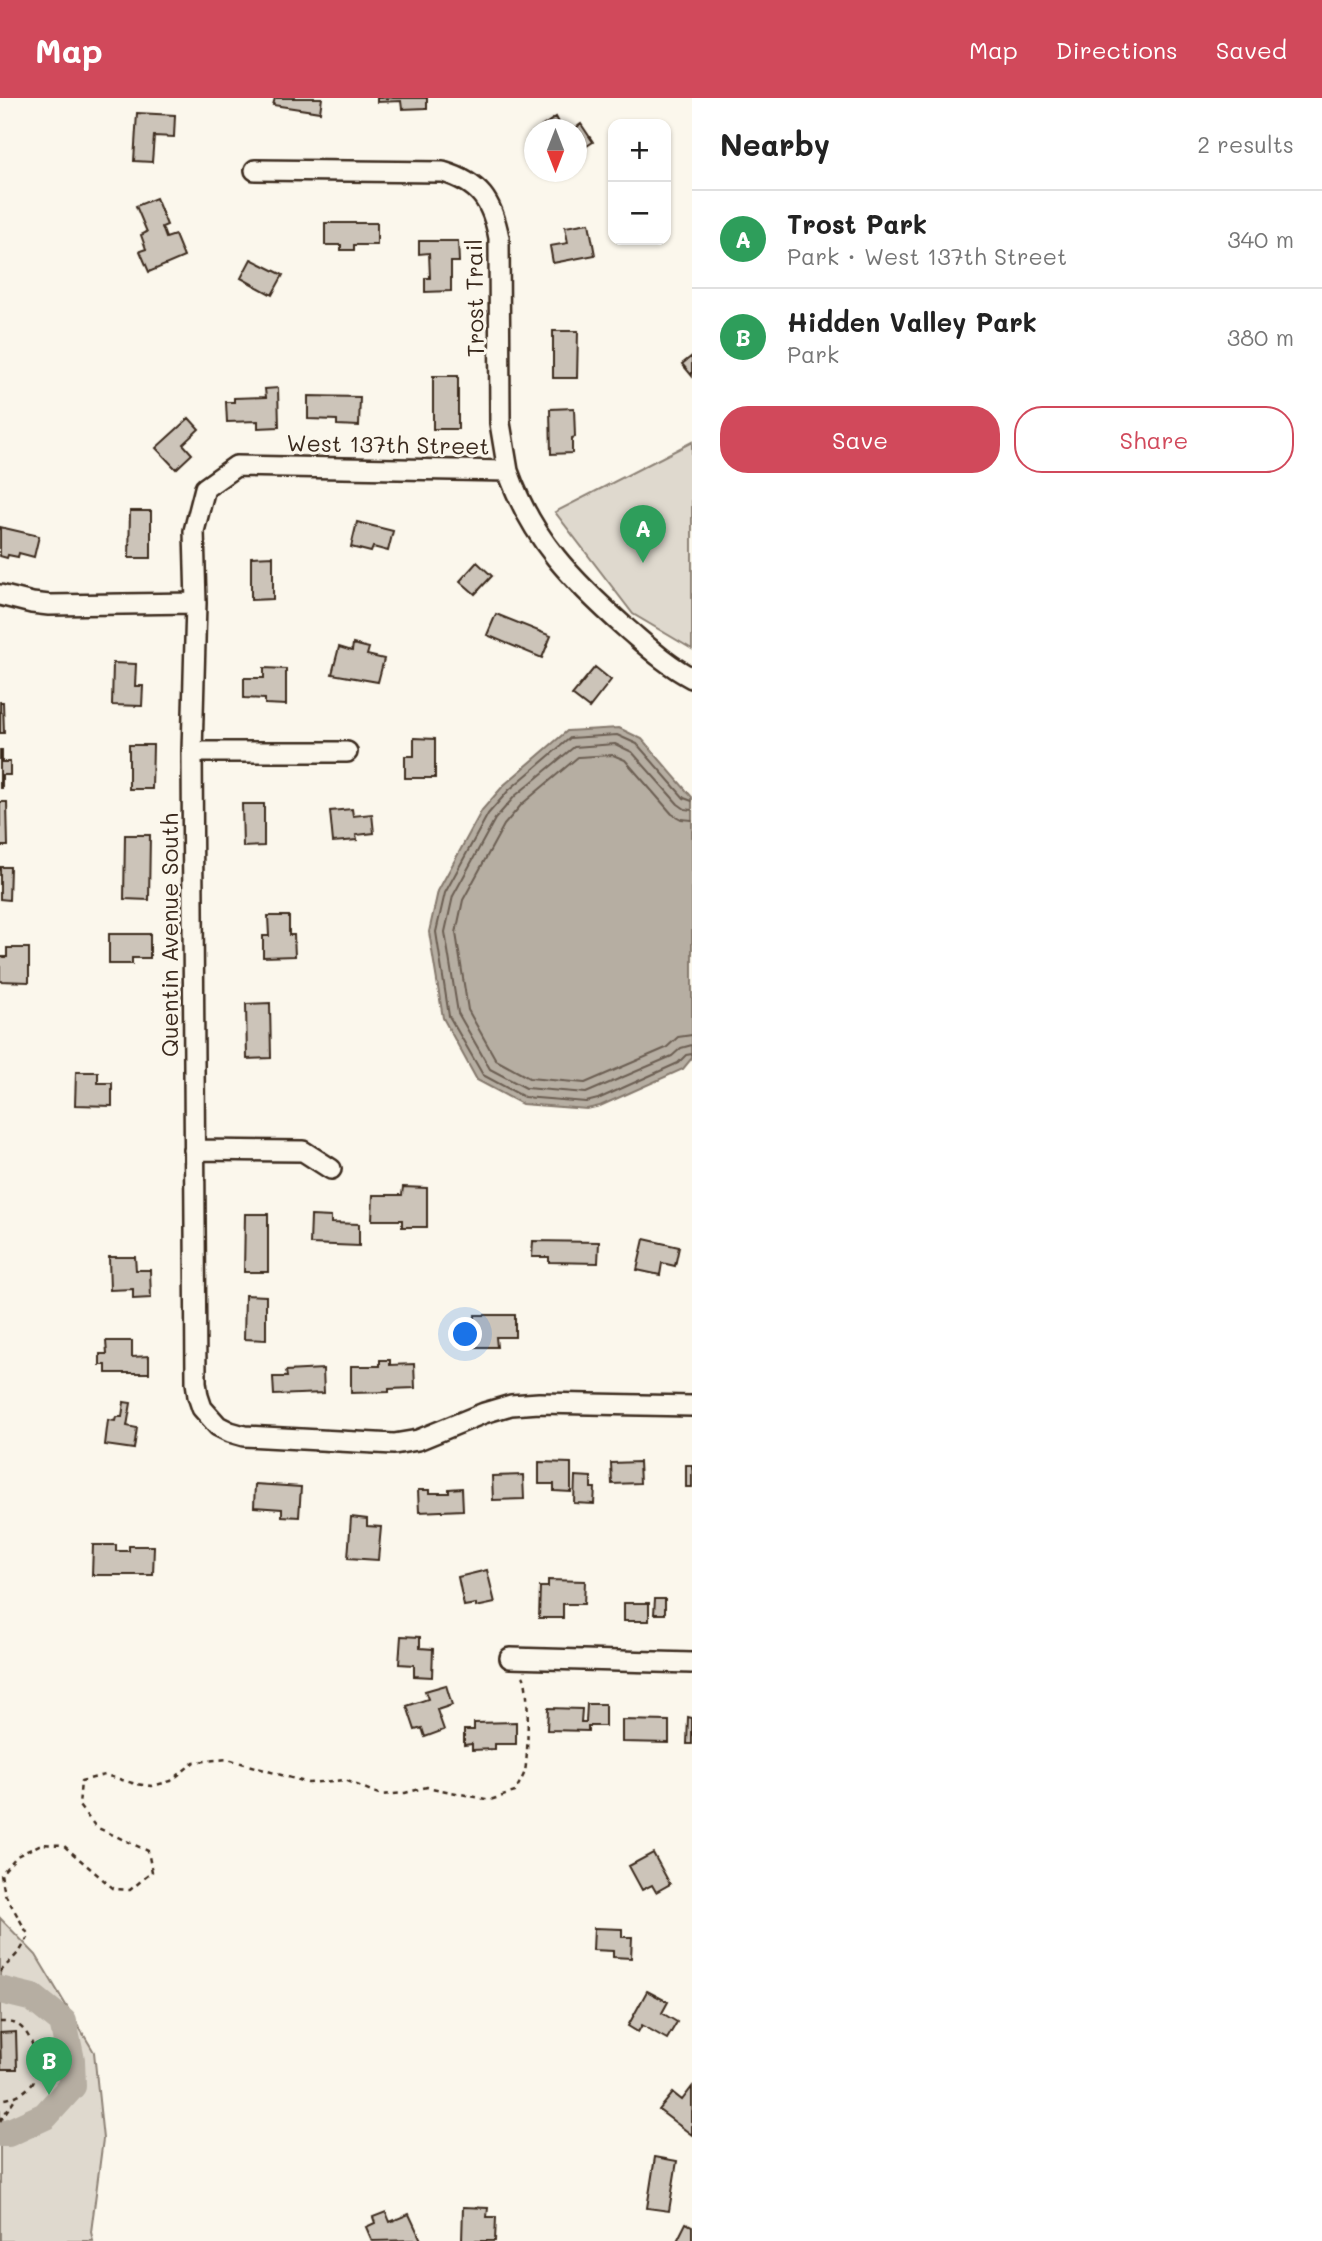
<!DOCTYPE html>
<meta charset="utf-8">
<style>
body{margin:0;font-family:Mali,sans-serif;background:#f6f6f6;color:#222}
.controls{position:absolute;right:21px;top:21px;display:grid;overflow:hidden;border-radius:14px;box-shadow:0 2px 5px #0004}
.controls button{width:63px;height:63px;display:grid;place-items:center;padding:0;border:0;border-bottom:2px solid #e0e0e0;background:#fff;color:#222;font:35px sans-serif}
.compass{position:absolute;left:524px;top:21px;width:63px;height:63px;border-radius:50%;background:#fff;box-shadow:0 2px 5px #0004;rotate:180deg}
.you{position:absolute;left:466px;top:1237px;width:24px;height:24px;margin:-18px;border:5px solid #fff;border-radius:50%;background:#1a73e8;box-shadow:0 0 0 10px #1a73e833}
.badge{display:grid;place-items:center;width:46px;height:46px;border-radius:50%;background:#d1495b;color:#fff;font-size:23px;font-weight:700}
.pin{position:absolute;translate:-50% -58px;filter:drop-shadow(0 2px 4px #0008)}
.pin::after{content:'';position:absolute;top:37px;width:24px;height:21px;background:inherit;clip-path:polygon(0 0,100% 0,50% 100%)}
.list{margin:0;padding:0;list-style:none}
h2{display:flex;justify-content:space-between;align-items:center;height:91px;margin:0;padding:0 28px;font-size:30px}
h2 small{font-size:23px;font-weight:400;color:#767676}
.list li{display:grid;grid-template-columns:46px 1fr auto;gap:21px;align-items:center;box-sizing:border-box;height:98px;padding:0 28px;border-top:2px solid #e0e0e0}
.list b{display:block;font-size:26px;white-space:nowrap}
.list p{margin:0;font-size:23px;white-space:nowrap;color:#767676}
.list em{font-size:23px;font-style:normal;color:#767676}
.actions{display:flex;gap:14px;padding:21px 28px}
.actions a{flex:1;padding:16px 0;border:2px solid #d1495b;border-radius:28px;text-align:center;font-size:24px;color:#d1495b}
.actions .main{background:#d1495b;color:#fff}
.map{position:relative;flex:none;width:692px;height:2143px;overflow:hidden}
header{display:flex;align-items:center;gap:42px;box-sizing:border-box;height:98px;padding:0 35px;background:#d1495b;color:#fff}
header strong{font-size:33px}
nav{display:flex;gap:38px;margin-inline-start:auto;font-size:24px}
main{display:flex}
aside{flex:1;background:#fff}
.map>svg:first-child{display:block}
</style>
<header>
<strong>Map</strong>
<nav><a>Map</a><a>Directions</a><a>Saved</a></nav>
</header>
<main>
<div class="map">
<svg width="692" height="2143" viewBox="0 0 692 2143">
<rect width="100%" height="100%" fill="#fbf7ec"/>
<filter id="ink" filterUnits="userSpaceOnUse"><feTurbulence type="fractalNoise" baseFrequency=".0143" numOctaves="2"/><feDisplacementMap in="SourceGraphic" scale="14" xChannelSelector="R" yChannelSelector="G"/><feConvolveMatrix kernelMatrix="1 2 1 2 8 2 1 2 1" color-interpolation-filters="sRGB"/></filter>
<g filter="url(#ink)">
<path fill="#dfd9ce" stroke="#8d8276" stroke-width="2" d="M692,344V551L633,516L555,414Z
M0,1820L36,1857L94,1954L103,2041L91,2134L93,2143H0Z"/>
<path fill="#b6aea2" stroke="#85796d" stroke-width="2" d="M619,630L642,641L692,699V960L683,971L600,1008L587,1011L522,1006L477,982L443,920L429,834L438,793L482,712L504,687L567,633Z"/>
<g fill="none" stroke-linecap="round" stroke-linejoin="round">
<path stroke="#6c5f53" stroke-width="2" d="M692,703L684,700L637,646L617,637L570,640L509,692L488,716L445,795L436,834L449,918L483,977L524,999L586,1004L598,1001L678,965L686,957L692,956
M692,712L685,711L678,706L632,654L615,646L574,649L515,698L495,721L453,798L445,834L458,915L490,971L526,990L586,995L672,958L681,950L692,947
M692,722L681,721L672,716L625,662L613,657L578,659L522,706L504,727L463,802L456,835L468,912L496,962L529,980L585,985L666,950L678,939L692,937"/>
<path stroke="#b6aea2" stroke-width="28" d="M0,1892L33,1900L63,1924L71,1962L72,1988L45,2018L8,2035H0"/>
</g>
<path fill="#ccc4b9" stroke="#3b2a1e" stroke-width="2" d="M275,0H322L320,14L273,7Z
M377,0H427V10L402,11L401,3L377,4Z
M137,15L175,17L174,39L154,38L152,64L134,63Z
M556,19L563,32H542L541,29Z
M581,26L593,44L576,55V32H573Z
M156,100L167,127L162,129L166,140L175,137L184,159L149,174L140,153L146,151L141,137L147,134L136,108Z
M325,125H377V147H354V152H341V147H325Z
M589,125L595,157L553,165L550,148L568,145L565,129Z
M419,143H458L459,164H451V193L425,194V180H430L429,155L419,156Z
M251,161L283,177L272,197L241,180Z
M553,233H578L577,280H553Z
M692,258V278L682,266Z
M433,278H458V331H433Z
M278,290L279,329L258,330V323L227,324L226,304H234V300L266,299L265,291Z
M308,298L360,299L359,328L337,327V322L308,321Z
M574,310L575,339L572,340V355L551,356L550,311Z
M189,320L199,331L183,346L192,356L176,371L156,350Z
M130,413H151V460H129Z
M357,424L393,433L388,453L373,449L371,454L351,449Z
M0,429L39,438L34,459L19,455L18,459L8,457L7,460L0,458Z
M273,458V501L251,502V459Z
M477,464L492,478L475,496L460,483Z
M496,516L551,538L542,560L487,537Z
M353,546L369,550L367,557L384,561L378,584L332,576L339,549L352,553Z
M113,565L136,566L135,588H143L142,608L112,607Z
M595,569L611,582L589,610L572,597Z
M264,570L286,571V607L265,606V601L244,600V580H264Z
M0,604H3L4,635H0Z
M414,640L435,641V680H405V658H414Z
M129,647H153L152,691H129Z
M0,652H2V664H10V677H2V690H0Z
M0,704H7L8,748H0Z
M242,706H264V748L243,749Z
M352,711L353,718L372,716L374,735L356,737L357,742L333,744L330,713Z
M125,737H150L149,802L124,801Z
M0,769H10L9,802L0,801Z
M268,818H289V837H294L295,858L263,859V838H269Z
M109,836H150V860H132V866H109Z
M7,850H29V884L0,883V859H7Z
M270,905L271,960L247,961L246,906Z
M76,974H98V985H112V1008L75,1007Z
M403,1089L427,1090V1129H402V1122H372L373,1097H402Z
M245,1116H268V1174H244Z
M311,1118L331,1119V1125L359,1126V1148L310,1146Z
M644,1141L679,1149L675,1168L662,1165L660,1177L637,1172Z
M533,1143L599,1144L598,1165L549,1164V1159H532Z
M109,1159H135L136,1172H150L151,1200L133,1201V1191L110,1192Z
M245,1197L266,1198V1242L244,1241Z
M475,1217H515V1239H496L497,1249H475Z
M106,1243H132V1259L149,1258V1275H106V1267H100V1256H107Z
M380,1262H390V1267L414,1266L415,1290L389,1291V1294L351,1295V1268H380Z
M323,1271L324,1295L274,1297L273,1279H287L286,1273Z
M124,1304L131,1305L127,1328L137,1330L134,1351L105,1347L108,1322L115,1323L116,1319H122Z
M539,1364L571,1365V1394L554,1393V1386H539Z
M639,1364L640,1385L612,1386L611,1365Z
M686,1367H692V1389H686Z
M523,1377L524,1401L493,1402L492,1378Z
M575,1378L591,1379V1390H595L594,1406L574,1405Z
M255,1386L301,1389L299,1419L282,1418V1411L254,1409Z
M462,1390L463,1412L419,1414L418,1392H429V1395H449V1391Z
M351,1419L367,1421V1428L381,1429L378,1462L348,1460Z
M93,1447H116V1453H129V1448H154L153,1477H92Z
M487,1472L495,1505L476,1509V1506L464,1508L458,1479Z
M548,1482L585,1483L584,1506H563V1520H539L540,1489H548Z
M655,1501H665V1516H654Z
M624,1505H649V1523H624Z
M401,1538L420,1539V1550L433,1551L432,1579L414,1578V1567L399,1566Z
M446,1587L452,1607L437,1612L444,1632L425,1639L422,1630L415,1632L407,1608L428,1601L425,1593Z
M587,1606H605V1628H588V1633L547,1632L548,1610L582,1611L581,1624H586Z
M688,1619L692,1620V1646H687Z
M622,1622L669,1623V1645L622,1644Z
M516,1624V1646H495V1651L472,1652V1646L464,1647V1632H474V1625Z
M653,1755L670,1786L656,1794L652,1787L642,1792L629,1768Z
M594,1830L622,1831V1839H632L631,1860L613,1859V1853L593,1852Z
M647,1893L668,1904L662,1915L677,1924L667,1941L642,1927L638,1934L628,1928Z
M16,1934L17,1971H1L0,1935Z
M692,1989V2037L659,2012L673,1995L682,2002Z
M655,2059L677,2063L669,2113L647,2110Z
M463,2109L488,2110L487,2119H496L495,2143H462Z
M386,2114L390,2124L409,2116L421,2142L372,2143L366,2129L375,2125L373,2119Z
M686,2125L692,2128V2143H677Z"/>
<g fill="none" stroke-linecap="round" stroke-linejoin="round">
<defs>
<path id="minor" d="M255,72L443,74C480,85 492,103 499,140L500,325L508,373
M0,497L32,505L49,507L196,505
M692,580C667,567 648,549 627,531C573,483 532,442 508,373L236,368L205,390L194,433L196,505L192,654L196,1284L198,1298L202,1310L218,1328L230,1334L244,1338L394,1346L418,1342L484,1315L511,1307L539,1305L692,1308
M192,654H347
M194,1052L303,1053L331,1071
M510,1560L692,1565"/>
</defs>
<use href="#minor" stroke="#3b2a1e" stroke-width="24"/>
<path stroke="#3b2a1e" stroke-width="2.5" stroke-dasharray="5 5" stroke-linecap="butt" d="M0,1874L20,1853L29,1838L5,1796L1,1776L17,1758L41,1746L63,1747L114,1791L130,1792L152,1774L148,1753L96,1729L79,1708L81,1683L105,1677L136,1686L152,1688L171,1683L194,1664L228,1661L308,1685L345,1682L381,1697L405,1695L427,1689L490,1702L515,1694C518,1687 523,1680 525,1673C528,1660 530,1587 523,1578
M0,1924C5,1924 12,1924 16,1926C33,1933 42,1970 33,1984C25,1996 13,2000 0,2002
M0,2023L16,1999"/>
<use href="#minor" stroke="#fbf7ec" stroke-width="19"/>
</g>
</g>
<g text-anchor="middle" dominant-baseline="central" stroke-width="6" stroke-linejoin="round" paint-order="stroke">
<g font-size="23" fill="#3b2a1e" stroke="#fbf7ec">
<text transform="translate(474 200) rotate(-91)">Trost Trail</text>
<text transform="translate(388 346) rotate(1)">West 137th Street</text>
<text transform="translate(169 837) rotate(-90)">Quentin Avenue South</text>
</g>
</g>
</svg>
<div class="controls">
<button>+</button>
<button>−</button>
</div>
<svg class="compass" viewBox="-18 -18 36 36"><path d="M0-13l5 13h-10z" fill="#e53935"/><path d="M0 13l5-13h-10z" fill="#767676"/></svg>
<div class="you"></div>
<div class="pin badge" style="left:643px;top:465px;background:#2e9e5b">A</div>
<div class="pin badge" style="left:49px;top:1997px;background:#2e9e5b">B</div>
</div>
<aside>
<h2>Nearby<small>2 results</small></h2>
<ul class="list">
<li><span class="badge" style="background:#2e9e5b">A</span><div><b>Trost Park</b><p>Park · West 137th Street</p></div><em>340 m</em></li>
<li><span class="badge" style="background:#2e9e5b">B</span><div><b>Hidden Valley Park</b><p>Park</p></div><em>380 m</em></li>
</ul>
<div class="actions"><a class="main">Save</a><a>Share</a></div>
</aside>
</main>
